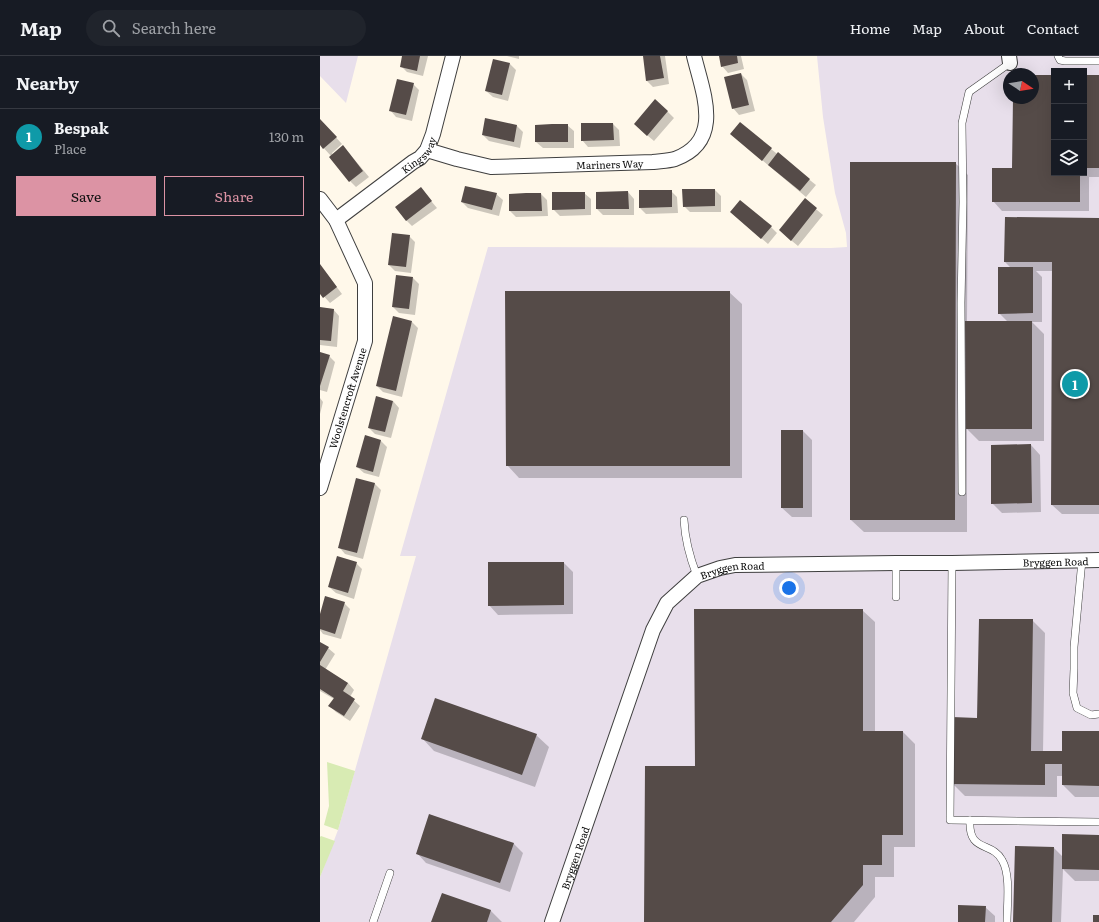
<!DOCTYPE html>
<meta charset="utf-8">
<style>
body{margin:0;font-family:Literata,serif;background:#20242c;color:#f1f3f6}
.controls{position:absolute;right:12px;top:12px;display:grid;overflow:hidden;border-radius:0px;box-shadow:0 4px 16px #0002}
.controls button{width:36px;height:36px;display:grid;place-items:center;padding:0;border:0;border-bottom:1px solid #363941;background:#171b24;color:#f1f3f6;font:20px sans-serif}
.compass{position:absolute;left:683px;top:12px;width:36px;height:36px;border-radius:50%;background:#171b24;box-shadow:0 4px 16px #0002;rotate:102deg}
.you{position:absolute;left:469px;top:532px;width:14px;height:14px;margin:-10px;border:3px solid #fff;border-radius:50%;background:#1a73e8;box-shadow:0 0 0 6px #1a73e833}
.badge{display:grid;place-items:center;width:26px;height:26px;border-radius:50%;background:#dc93a4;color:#fff;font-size:13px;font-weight:700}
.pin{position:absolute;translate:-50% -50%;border:2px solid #fff;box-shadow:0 1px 4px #0006}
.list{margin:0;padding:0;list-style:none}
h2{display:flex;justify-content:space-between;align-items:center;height:52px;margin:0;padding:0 16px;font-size:17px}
h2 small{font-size:13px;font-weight:400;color:#9ea1a6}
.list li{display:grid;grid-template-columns:26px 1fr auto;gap:12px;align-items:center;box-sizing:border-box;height:56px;padding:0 16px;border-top:1px solid #363941}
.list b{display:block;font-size:15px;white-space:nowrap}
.list p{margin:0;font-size:13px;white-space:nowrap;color:#9ea1a6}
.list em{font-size:13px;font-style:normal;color:#9ea1a6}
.actions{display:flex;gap:8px;padding:12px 16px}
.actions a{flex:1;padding:9px 0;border:1px solid #dc93a4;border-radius:0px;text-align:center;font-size:14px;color:#dc93a4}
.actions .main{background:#dc93a4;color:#111}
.icon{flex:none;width:22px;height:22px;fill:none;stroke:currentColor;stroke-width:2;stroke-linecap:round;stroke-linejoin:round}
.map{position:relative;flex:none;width:779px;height:866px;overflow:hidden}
header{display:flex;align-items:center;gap:24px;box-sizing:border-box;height:56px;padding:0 20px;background:#171b24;border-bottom:1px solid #363941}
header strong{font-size:19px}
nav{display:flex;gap:22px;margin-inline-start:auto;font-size:14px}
.search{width:280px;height:36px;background:#20242c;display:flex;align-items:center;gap:10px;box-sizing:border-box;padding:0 14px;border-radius:22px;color:#9ea1a6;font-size:15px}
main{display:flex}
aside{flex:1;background:#171b24}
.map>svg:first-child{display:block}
</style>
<header>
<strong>Map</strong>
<div class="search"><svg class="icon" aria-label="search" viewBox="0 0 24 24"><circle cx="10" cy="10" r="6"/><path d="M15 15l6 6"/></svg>Search here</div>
<nav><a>Home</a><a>Map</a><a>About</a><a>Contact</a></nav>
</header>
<main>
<aside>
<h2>Nearby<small></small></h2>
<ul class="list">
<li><span class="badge" style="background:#0f9aa8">1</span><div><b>Bespak</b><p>Place</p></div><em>130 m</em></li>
</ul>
<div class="actions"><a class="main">Save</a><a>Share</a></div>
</aside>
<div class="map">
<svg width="779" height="866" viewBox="0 0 779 866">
<rect width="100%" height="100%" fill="#fff8ea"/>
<path fill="#e8dfeb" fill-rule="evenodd" d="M0,0H38L26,47L0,20Z
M497,0H779V866H0V821L18,774L96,500H80L168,191L511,192L527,191L526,177L515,137L503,61ZM734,15H764V117H734ZM689,18H713V42H689Z"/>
<path fill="#d8ebb3" d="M7,706L35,715L18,774L4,769L9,750Z
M1,780L15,785L0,821V781Z"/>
<path fill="#0003" d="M83,0H108L103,20L87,16L81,10Z
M187,0H199V3Z
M324,0H345L349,28L333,31L327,25Z
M400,0H421L424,13L408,17L402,10Z
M174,4L190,8L196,14L188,45L173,41L166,35Z
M421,18L427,24L435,55L419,59L413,52Z
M713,20H734V117H764V20H779V121H769V155H682L673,145L693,113L694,42H713Z
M93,28L99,34L92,65L76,61L70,54Z
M347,55L354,62L334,85L321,74Z
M166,63L197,70L203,76L200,92L169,85L163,79Z
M0,64L22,88L12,97L13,99L29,97L49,121L36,131L30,125L11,100L0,88Z
M262,68H293L299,74L300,90L268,91L262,84Z
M247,69L254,75V92H223L216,86Z
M411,78L451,93L496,129L486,141Z
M635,107L648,119L647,266H688L679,257L691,212L685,206L779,163V458H742L732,449L733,215H716L722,221V266H712L724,278V385H659L647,373V476H544L531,464Z
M101,133L117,152L92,170L86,164Z
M395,134L401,140V156H370L364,150Z
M351,135L357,141L358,157L326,158L320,152Z
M308,136L314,143V159H283L277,153Z
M264,137L271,143V159L240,160L233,153Z
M176,138L183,144L179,160L148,152L142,146Z
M221,138L227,144L228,160L196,161L190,155V139Z
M485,144L503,159L478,190L466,180Z
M411,156L451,171L457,177L448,188Z
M89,180L95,186L91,217L75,215L69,209Z
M0,209L22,238L10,247L0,236Z
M93,222L99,228L95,259L79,257L73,251Z
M409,236L422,248V422H199L187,409Z
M0,252L13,253L19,260L17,291L0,289Z
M92,266L98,272L82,341L63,336L57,330Z
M0,297L9,300L15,306L7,336L0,334Z
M0,342L3,346L0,358Z
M73,345L79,352L71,382L55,378L49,372Z
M483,375L492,384V461H472L462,452Z
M45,381L61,385L67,391L59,421L44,417L37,411Z
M711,389L720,399L721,456L682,457L672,447Z
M37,424L55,428L61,434L43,503L25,498L19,491Z
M36,507L42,513L34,543L16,537L9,531Z
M244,507L253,516V558L178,559L169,549Z
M24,547L30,553L21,583L3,578L0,574V562Z
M542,554L555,566V676H583L595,688V791H574V821H555V841L534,866H325L376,711Z
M712,564L725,577L723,696H743L779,676V741H755L743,729V720H737V741L645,740L632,727L658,663Z
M0,587L8,592L15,598L5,614L28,627L34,634L30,641L40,650L30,665L16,656L10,650L14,643L0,635Z
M216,679L229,691L215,731L114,695L102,682Z
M110,759L194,788L203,797L190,836L106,807L97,797Z
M779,780V825H755L743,813L741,866H694L734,792L743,801Z
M122,838L171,855L182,866H112Z
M665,851L675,860V866H639Z"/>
<path fill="#554b48" d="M82,0H100L97,15L80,11Z
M323,0H340L344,22L326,25Z
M399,0H417L418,7L401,11Z
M173,3L190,7L182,39L165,35Z
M421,17L429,49L412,53L404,21Z
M713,19H734V117H760V146H672V112H692L693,42H713Z
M764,19H779V112H764Z
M77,23L94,27L86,59L69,55Z
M335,43L348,55L327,80L314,68Z
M165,62L197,69L194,86L162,79Z
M0,63L17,81L3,93L0,89Z
M420,66L452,92L442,105L410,78Z
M261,67H293L294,84L261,85Z
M232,68H248V86H215V69Z
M23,89L43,115L29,126L9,101Z
M458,96L490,123L480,135L448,109Z
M530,106H636L635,464H530Z
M145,130L177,137L172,154L141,146Z
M101,131L112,145L86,165L75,151Z
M362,133H395V150L363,151Z
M319,134H352V151L319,152Z
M308,135L309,153H276V136Z
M232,136H265V153L232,154Z
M206,137H221L222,155H189V138Z
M485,142L497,152L471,185L459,174Z
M420,144L452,170L441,183L410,156Z
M685,161L779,162V449H731L732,206H684Z
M72,177L90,179L86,211L68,209Z
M0,208L17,231L3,242L0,238Z
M678,211H713V257L678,258Z
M76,219L93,221L89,253L72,251Z
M185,235H410V410H186Z
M0,251L14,253L11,285L0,284Z
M73,260L92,265L76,335L56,330Z
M645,265H712V373H646Z
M0,296L10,299L0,330Z
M56,340L73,345L65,376L48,372Z
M461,374H483V452H461Z
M45,379L61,384L53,416L36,411Z
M711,388L712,447L671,448V389Z
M36,422L55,427L37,497L18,492Z
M17,500L37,506L28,537L8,531Z
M168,506H244V549L168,550Z
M5,540L25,546L15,578L0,573V558Z
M374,553H543V675H583V779H562V809H543V829L511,866H324L325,710H375Z
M659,563H713L711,695H742V675H779V730L742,729V708H725V729L631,728L632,661L657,662Z
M0,586L9,591L0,606Z
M0,609L28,627L23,635L35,643L24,660L8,650L14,642L0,633Z
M115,642L217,678L202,719L101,683Z
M109,758L194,787L180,827L96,798Z
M742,778L779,779V814L742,813Z
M695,790L734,791L732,866H693Z
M122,837L171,854L167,866H111Z
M638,849L666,850L665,866H638Z
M773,859H779V866H773Z"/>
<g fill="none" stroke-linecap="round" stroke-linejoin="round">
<defs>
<path id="lane" d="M738,0L740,4L745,5H779
M642,436L641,247L643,146L642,67L649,36L690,7
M364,464C365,484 370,502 377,520
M762,504L754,591V613L753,637L757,652L771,659L779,658
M632,507L630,764L779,766
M576,541V507
M650,764C648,797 672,785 682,804C691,819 687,849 687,866
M53,866L70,817"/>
<g id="street">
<path d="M689,0L690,7"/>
<path id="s1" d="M107,94L137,103L171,111L333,106C340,105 348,105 355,103C404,85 383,37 374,0"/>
<path d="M0,143L16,164L45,227V285L0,432"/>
<path id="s2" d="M16,164L93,106L100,102L107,94L113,78L133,0"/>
<path id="s3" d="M232,866L333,574L347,547L377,520L400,512L415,509L576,507H632L779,504"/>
</g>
</defs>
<use href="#lane" stroke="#3f3f3f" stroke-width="8"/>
<use href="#street" stroke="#3f3f3f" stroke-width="16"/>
<use href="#lane" stroke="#fff" stroke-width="7"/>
<use href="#street" stroke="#fff" stroke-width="14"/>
</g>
<g text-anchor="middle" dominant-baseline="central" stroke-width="4" stroke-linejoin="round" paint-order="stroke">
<g font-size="10" fill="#0c0c0c" stroke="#fff">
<text stroke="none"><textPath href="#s2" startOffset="106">Kingsway</textPath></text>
<text stroke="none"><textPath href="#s1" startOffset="185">Mariners Way</textPath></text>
<text transform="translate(27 342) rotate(-73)">Woolstencroft Avenue</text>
<text stroke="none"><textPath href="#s3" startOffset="740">Bryggen Road</textPath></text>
<text stroke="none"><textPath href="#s3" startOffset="416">Bryggen Road</textPath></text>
<text stroke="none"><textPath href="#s3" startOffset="68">Bryggen Road</textPath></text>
</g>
</g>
</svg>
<div class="controls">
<button>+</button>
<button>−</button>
<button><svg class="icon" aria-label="layers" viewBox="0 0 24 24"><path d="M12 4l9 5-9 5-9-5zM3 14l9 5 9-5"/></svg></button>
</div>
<svg class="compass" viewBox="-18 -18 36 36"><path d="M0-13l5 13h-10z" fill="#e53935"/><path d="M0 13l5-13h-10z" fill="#9ea1a6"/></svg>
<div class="you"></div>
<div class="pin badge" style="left:755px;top:328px;background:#0f9aa8">1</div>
</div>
</main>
